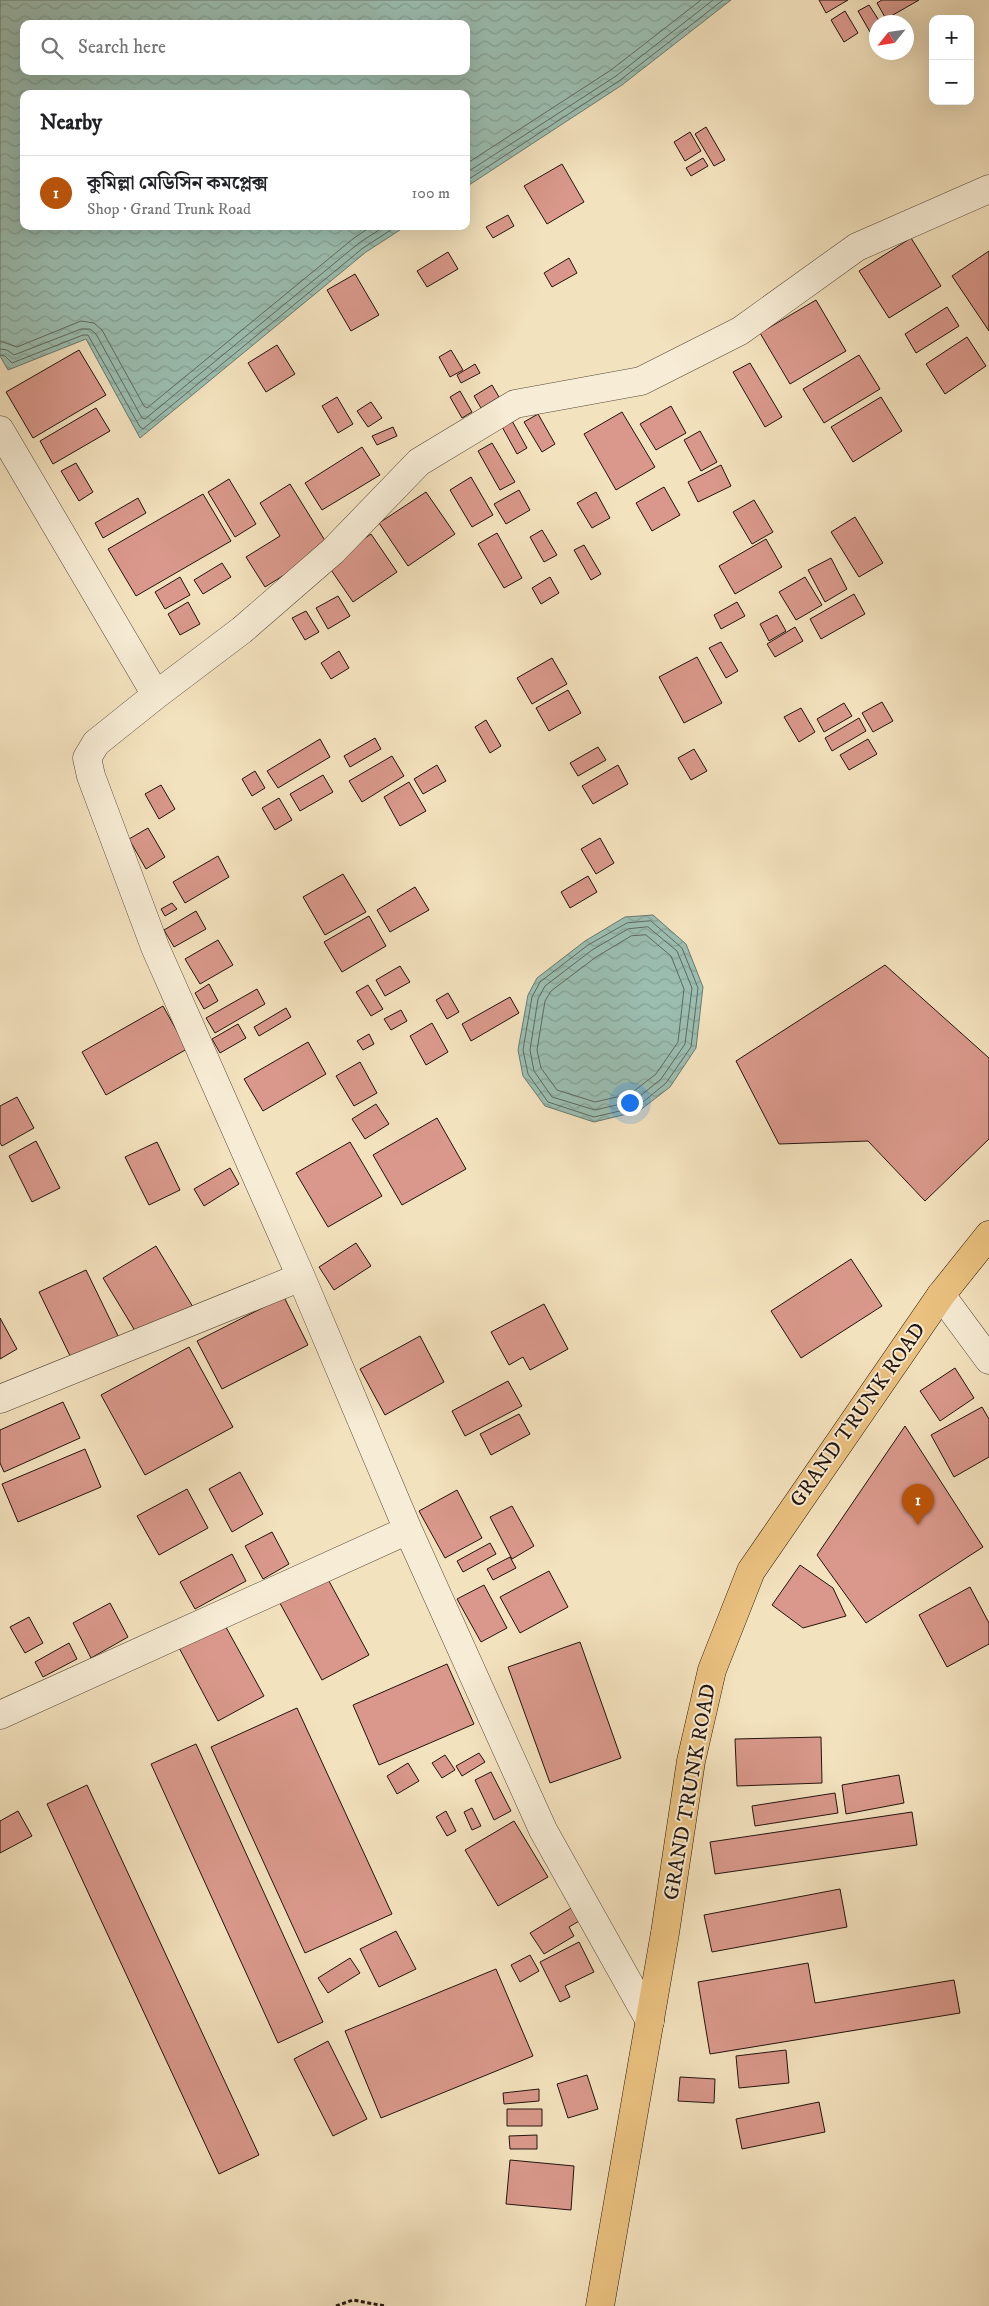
<!DOCTYPE html>
<meta charset="utf-8">
<style>
body{margin:0;font-family:"IM FELL DW Pica","Noto Serif Bengali",serif;background:#f6f6f6;color:#202124}
.controls{position:absolute;right:15px;top:15px;display:grid;overflow:hidden;border-radius:10px;box-shadow:0 5px 20px #0002}
.controls button{width:45px;height:45px;display:grid;place-items:center;padding:0;border:0;border-bottom:1px solid #e0e0e0;background:#fff;color:#202124;font:25px sans-serif}
.compass{position:absolute;left:869px;top:15px;width:45px;height:45px;border-radius:50%;background:#fff;box-shadow:0 5px 20px #0002;rotate:240deg}
.you{position:absolute;left:629px;top:1102px;width:18px;height:18px;margin:-12px;border:4px solid #fff;border-radius:50%;background:#1a73e8;box-shadow:0 0 0 8px #1a73e833}
.badge{display:grid;place-items:center;width:32px;height:32px;border-radius:50%;background:#b45309;color:#fff;font-size:16px;font-weight:700}
.pin{position:absolute;translate:-50% -41px;filter:drop-shadow(0 1px 2px #0008)}
.pin::after{content:'';position:absolute;top:26px;width:18px;height:15px;background:inherit;clip-path:polygon(0 0,100% 0,50% 100%)}
.list{margin:0;padding:0;list-style:none}
h2{display:flex;justify-content:space-between;align-items:center;height:65px;margin:0;padding:0 20px;font-size:21px}
h2 small{font-size:16px;font-weight:400;color:#757577}
.list li{display:grid;grid-template-columns:32px 1fr auto;gap:15px;align-items:center;box-sizing:border-box;height:75px;padding:0 20px;border-top:1px solid #e0e0e0}
.list b{display:block;font-size:19px;white-space:nowrap}
.list p{margin:0;font-size:16px;white-space:nowrap;color:#757577}
.list em{font-size:16px;font-style:normal;color:#757577}
.icon{flex:none;width:28px;height:28px;fill:none;stroke:currentColor;stroke-width:2;stroke-linecap:round;stroke-linejoin:round}
.map{position:relative;flex:none;width:989px;height:2306px;overflow:hidden}
.search{position:absolute;background:#fff;box-shadow:0 5px 20px #0002;left:20px;top:20px;width:450px;height:55px;display:flex;align-items:center;gap:12px;box-sizing:border-box;padding:0 18px;border-radius:10px;color:#757577;font-size:19px}
.panel{position:absolute;background:#fff;box-shadow:0 5px 20px #0002;left:20px;top:90px;width:450px;height:140px;border-radius:10px}
.map>svg:first-child{display:block}
</style>
<div class="map">
<svg width="989" height="2306" viewBox="0 0 989 2306">
<defs>
<pattern id="water-waves" width="16" height="10" patternUnits="userSpaceOnUse" patternTransform="scale(1.25)"><rect width="16" height="10" fill="#9bbeb1"/><path d="M0 5q4-4 8 0t8 0" fill="none" stroke="#85a297"/></pattern>
</defs>
<rect width="100%" height="100%" fill="#f3e2be"/>
<filter id="stains"><feTurbulence type="fractalNoise" baseFrequency=".004" numOctaves="4"/><feColorMatrix values="0 0 0 0 .2 0 0 0 0 .09 0 0 0 0 .02 0 0 0 .5 -.17"/></filter>
<radialGradient id="worn" r=".72"><stop offset=".6" stop-color="#630" stop-opacity="0"/><stop offset="1" stop-color="#630" stop-opacity=".3"/></radialGradient>
<path fill="url(#water-waves)" stroke="#6b7a6f" fill-rule="evenodd" d="M0,0H731L622,85L466,187V94H24V226H406L366,252L140,438L86,339L8,370L0,356ZM24,24H466V71H24Z
M653,915L686,944L703,987L696,1048L670,1087L639,1111L594,1122L545,1106L523,1076L518,1050L528,995L537,978L585,941L625,917Z"/>
<g fill="none" stroke-linecap="round" stroke-linejoin="round">
<path stroke="#5f695f" stroke-width="1" d="M466,164L611,70L701,0
M466,173L616,76L713,0
M466,181L619,81L723,0
M0,341L17,347L81,321L94,323L102,330L144,406L147,408L354,238L372,226
M0,349L7,350L14,355L81,329H90L96,334L142,418L145,419L359,243L385,226
M0,355L5,356L12,363L83,335H88L140,427L143,429L363,248L397,226
M651,921L682,948L698,988L691,1047L666,1083L637,1107L594,1117L548,1102L528,1074L523,1050L532,997L540,982L588,945L627,923Z
M648,927L677,951L692,988L685,1044L661,1079L634,1101L595,1110L552,1097L534,1071L530,1050L538,999L545,986L592,950L628,929Z
M646,935L671,956L684,989L678,1042L656,1074L630,1094L595,1102L557,1090L541,1068L537,1050L545,1001L551,991L596,957L631,936Z"/>
</g>
<path fill="#d9988b" stroke="#23140d" d="M819,0H848L826,13Z
M882,0H919L886,19L877,3Z
M869,5L880,22H876V28L870,32L858,11Z
M845,11L858,33L844,42L831,20Z
M706,127L725,160L714,166L695,134Z
M690,132L701,151L685,161L674,142Z
M703,158L708,166L691,176L686,168Z
M562,164L584,202L547,224L524,186Z
M508,215L514,226L493,238L486,227Z
M911,238L941,286L889,318L859,271Z
M989,251V331L952,276Z
M448,252L458,269L427,287L417,271Z
M569,258L577,273L552,287L544,273Z
M355,274L379,315L351,331L327,290Z
M816,300L846,351L790,384L760,333Z
M947,307L959,326L916,353L905,334Z
M967,337L986,366L945,394L926,364Z
M277,345L295,374L266,392L248,363Z
M79,350L106,395L33,438L6,392Z
M451,350L463,370L450,377L439,357Z
M859,355L880,389L824,423L803,389Z
M750,363L782,417L765,427L733,372Z
M475,364L480,373L461,383L457,375Z
M492,385L499,397L481,408L474,396Z
M460,391L472,412L462,418L450,397Z
M337,397L353,424L338,433L322,406Z
M881,397L902,431L853,462L831,427Z
M371,402L382,418L368,427L357,411Z
M671,406L686,433L656,450L640,424Z
M96,408L110,431L53,464L40,441Z
M622,412L655,467L616,490L584,434Z
M538,414L555,444L542,452L524,422Z
M511,419L527,448L517,454L501,425Z
M393,427L397,436L377,445L372,436Z
M700,431L717,462L701,471L684,440Z
M492,443L515,482L500,490L478,451Z
M362,447L380,475L322,510L305,483Z
M76,463L93,492L79,501L61,471Z
M721,465L731,486L698,502L688,482Z
M471,477L493,515L472,527L450,490Z
M229,479L256,524L235,537L208,492Z
M290,484L329,547L265,587L246,557L280,536L260,503Z
M664,487L680,515L652,531L636,503Z
M519,490L530,510L506,524L494,504Z
M426,492L455,534L408,566L379,523Z
M596,492L610,518L592,528L577,503Z
M203,494L231,541L136,596L108,549Z
M138,498L146,513L103,538L95,523Z
M754,500L773,532L752,544L733,512Z
M855,517L883,563L859,577L831,532Z
M542,530L557,555L544,562L530,537Z
M497,533L522,578L504,588L478,544Z
M371,534L397,572L353,602L327,564Z
M766,539L782,567L735,594L719,566Z
M584,545L601,574L591,580L574,550Z
M831,558L847,589L825,602L808,570Z
M222,563L231,577L203,594L194,580Z
M180,577L190,595L165,609L155,592Z
M550,577L559,593L541,604L532,588Z
M805,577L822,605L796,620L779,592Z
M854,594L865,614L821,639L810,619Z
M338,596L350,616L328,629L316,608Z
M188,602L200,624L180,635L168,614Z
M737,602L745,616L721,629L714,615Z
M306,611L319,632L305,640L292,618Z
M777,615L786,631L769,641L760,624Z
M795,627L803,641L775,657L767,644Z
M721,642L738,671L726,678L709,648Z
M339,651L349,668L331,679L321,663Z
M697,657L722,703L684,723L659,677Z
M552,658L567,684L532,704L517,678Z
M568,690L581,713L549,731L536,708Z
M882,702L893,721L873,732L862,713Z
M844,703L852,716L824,732L817,719Z
M801,708L815,732L799,742L784,717Z
M859,718L866,731L832,751L825,738Z
M486,720L501,746L490,753L475,727Z
M375,738L381,749L350,767L344,756Z
M320,739L330,757L278,788L267,771Z
M868,739L877,754L849,770L840,755Z
M598,747L606,760L578,776L570,763Z
M694,749L707,771L691,780L678,758Z
M392,756L404,776L362,802L349,781Z
M437,765L446,781L423,794L414,779Z
M618,765L628,784L593,804L582,786Z
M255,771L265,788L252,796L242,779Z
M323,775L333,792L300,811L290,794Z
M409,782L426,811L400,826L384,797Z
M161,785L175,809L159,819L145,794Z
M279,798L292,820L275,830L262,808Z
M148,828L165,857L146,869L129,839Z
M600,838L614,863L596,874L581,849Z
M218,856L229,877L185,903L173,882Z
M343,874L366,912L325,935L303,897Z
M588,876L597,892L570,908L561,892Z
M415,887L429,910L390,932L377,910Z
M172,903L177,909L165,916L161,909Z
M196,911L206,929L174,947L164,930Z
M369,916L386,946L342,972L324,942Z
M218,940L233,965L200,984L185,959Z
M885,965L989,1058V1139L925,1201L868,1141L779,1144L736,1061Z
M400,966L410,982L385,996L376,980Z
M209,984L218,1001L204,1009L195,993Z
M368,985L383,1009L371,1016L356,992Z
M257,989L265,1004L215,1033L206,1018Z
M448,993L459,1012L447,1019L436,1000Z
M510,997L519,1013L471,1041L462,1024Z
M163,1006L187,1049L106,1095L82,1052Z
M286,1008L291,1017L259,1036L254,1027Z
M401,1010L407,1021L391,1030L384,1019Z
M432,1023L448,1052L426,1065L410,1036Z
M238,1024L246,1038L220,1053L212,1039Z
M369,1034L374,1044L363,1050L357,1041Z
M308,1042L326,1074L263,1111L244,1079Z
M360,1062L377,1093L354,1106L336,1076Z
M17,1097L34,1128L2,1146L0,1143V1106Z
M376,1104L389,1124L365,1139L352,1119Z
M437,1118L466,1169L402,1205L373,1155Z
M36,1141L60,1188L32,1202L9,1156Z
M157,1142L180,1190L149,1205L125,1157Z
M350,1142L382,1196L328,1227L296,1173Z
M230,1168L239,1184L204,1206L194,1189Z
M356,1243L371,1266L334,1290L319,1267Z
M156,1246L193,1307L140,1339L103,1278Z
M851,1259L882,1306L801,1358L771,1311Z
M86,1270L120,1340L73,1362L39,1292Z
M284,1297L308,1345L222,1389L197,1341Z
M544,1304L568,1349L530,1370L523,1357L509,1365L491,1332Z
M0,1318L17,1349L0,1359Z
M420,1336L444,1382L385,1415L360,1369Z
M189,1347L233,1427L145,1475L101,1395Z
M955,1368L974,1398L940,1421L920,1391Z
M508,1381L522,1406L465,1436L452,1411Z
M63,1402L80,1438L4,1472L0,1463V1430Z
M982,1407L989,1419V1457L954,1477L931,1435Z
M519,1414L530,1434L491,1455L480,1434Z
M905,1426L983,1547L866,1623L817,1555Z
M85,1449L101,1487L18,1522L2,1484Z
M240,1472L263,1514L232,1532L209,1489Z
M187,1489L208,1528L159,1555L137,1516Z
M457,1490L482,1538L445,1558L419,1511Z
M512,1506L534,1546L512,1559L490,1517Z
M272,1532L289,1564L263,1579L245,1546Z
M490,1543L496,1554L463,1572L457,1561Z
M232,1554L246,1581L195,1609L180,1582Z
M510,1557L516,1568L493,1580L487,1569Z
M800,1565L833,1588L846,1616L803,1628L772,1605Z
M323,1570L369,1655L322,1680L276,1596Z
M549,1571L568,1607L520,1633L500,1597Z
M484,1585L507,1628L481,1642L457,1599Z
M970,1587L989,1623V1644L947,1667L919,1615Z
M110,1603L128,1637L91,1658L73,1623Z
M29,1617L43,1643L25,1653L10,1627Z
M222,1620L264,1696L218,1721L177,1644Z
M580,1642L621,1758L550,1783L508,1667Z
M69,1643L77,1659L43,1677L35,1662Z
M447,1664L474,1724L379,1765L353,1705Z
M297,1708L392,1914L305,1953L211,1747Z
M821,1737L822,1783L737,1786L735,1739Z
M196,1744L323,2022L278,2043L151,1764Z
M479,1753L485,1762L462,1776L456,1766Z
M445,1755L455,1770L442,1778L432,1763Z
M408,1763L419,1781L397,1794L387,1776Z
M491,1772L511,1811L494,1820L475,1780Z
M899,1775L904,1803L846,1814L842,1785Z
M87,1785L259,2155L219,2174L47,1804Z
M835,1793L838,1813L755,1826L752,1806Z
M472,1808L481,1826L472,1830L464,1812Z
M18,1811L32,1836L0,1853V1821Z
M446,1811L456,1831L447,1836L436,1817Z
M912,1812L917,1845L715,1874L710,1842Z
M514,1821L548,1877L498,1906L465,1850Z
M840,1889L847,1927L712,1952L704,1915Z
M578,1904L586,1917L569,1927L574,1936L544,1954L530,1933Z
M396,1931L416,1969L379,1987L360,1949Z
M579,1942L594,1972L565,1986L570,1997L560,2002L540,1962Z
M530,1955L539,1971L520,1982L511,1965Z
M350,1958L360,1973L328,1993L318,1978Z
M808,1963L815,2003L954,1980L960,2013L710,2054L698,1982Z
M496,1969L533,2056L381,2118L345,2031Z
M328,2041L367,2119L333,2136L294,2059Z
M786,2050L789,2083L739,2088L736,2056Z
M587,2075L598,2109L568,2118L557,2084Z
M680,2077L715,2079L714,2103L678,2101Z
M539,2089V2101L504,2104L503,2093Z
M819,2102L825,2132L742,2149L736,2119Z
M507,2109H542V2126H507Z
M537,2135V2149H510L509,2136Z
M510,2160L574,2166L571,2210L506,2204Z"/>
<g fill="none" stroke-linecap="round" stroke-linejoin="round">
<defs>
<path id="minor" d="M0,430L156,695L96,743L87,758L91,776L155,947L301,1277L408,1530L543,1830L650,2021
M156,695L242,630L333,551L419,462L515,404L641,381L740,331L857,247L989,189
M941,1295L989,1360
M0,1399L301,1277
M0,1715L408,1530"/>
<path id="trunk" d="M600,2306L665,1933L691,1761L712,1670L751,1571L941,1295L989,1235"/>
</defs>
<use href="#minor" stroke="#574839" stroke-width="29"/>
<use href="#trunk" stroke="#23140d" stroke-width="29"/>
<path stroke="#23140d" stroke-width="3" stroke-dasharray="4 2.5" stroke-linecap="butt" d="M336,2306L353,2300L385,2306"/>
<use href="#minor" stroke="#f7ecd5" stroke-width="28"/>
<use href="#trunk" stroke="#eac17f" stroke-width="28"/>
</g>
<g text-anchor="middle" dominant-baseline="central" stroke-width="4" stroke-linejoin="round" paint-order="stroke">
<g font-size="21" fill="#23140d" stroke="#f7ecd5">
<text transform="translate(858 1415) rotate(-55)">GRAND TRUNK ROAD</text>
<text transform="translate(690 1792) rotate(-80)">GRAND TRUNK ROAD</text>
</g>
</g>
<rect width="100%" height="100%" filter="url(#stains)"/>
<rect width="100%" height="100%" fill="url(#worn)"/>
</svg>
<div class="controls">
<button>+</button>
<button>−</button>
</div>
<svg class="compass" viewBox="-18 -18 36 36"><path d="M0-13l5 13h-10z" fill="#e53935"/><path d="M0 13l5-13h-10z" fill="#757577"/></svg>
<div class="you"></div>
<div class="pin badge" style="left:918px;top:1525px">1</div>
<div class="search"><svg class="icon" aria-label="search" viewBox="0 0 24 24"><circle cx="10" cy="10" r="6"/><path d="M15 15l6 6"/></svg>Search here</div>
<section class="panel">
<h2>Nearby<small></small></h2>
<ul class="list">
<li><span class="badge">1</span><div><b>কুমিল্লা মেডিসিন কমপ্লেক্স</b><p>Shop · Grand Trunk Road</p></div><em>100 m</em></li>
</ul>
</section>
</div>
